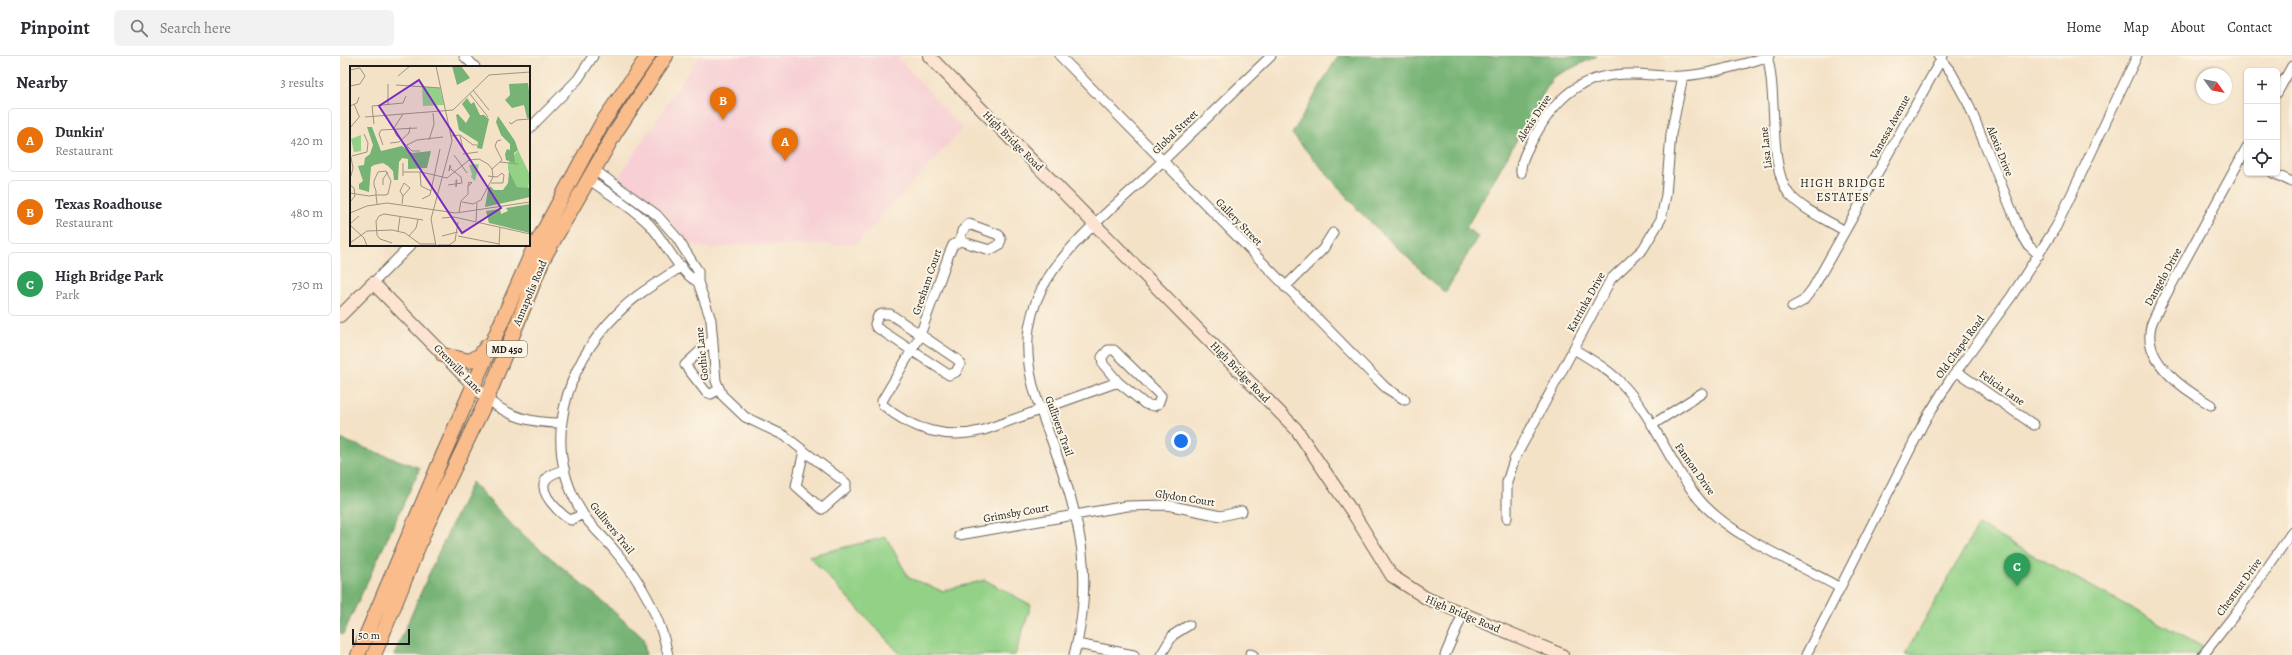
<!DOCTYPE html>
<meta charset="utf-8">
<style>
body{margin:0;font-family:Alegreya,serif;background:#f2f2f3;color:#2b2b33}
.controls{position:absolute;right:12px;top:12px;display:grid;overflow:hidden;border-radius:6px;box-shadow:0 1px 3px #0004}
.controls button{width:36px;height:36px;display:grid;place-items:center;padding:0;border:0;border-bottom:1px solid #e1e1e2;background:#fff;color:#2b2b33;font:20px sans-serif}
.compass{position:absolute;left:1856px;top:12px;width:36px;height:36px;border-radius:50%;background:#fff;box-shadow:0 1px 3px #0004;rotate:123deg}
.scale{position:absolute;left:12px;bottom:10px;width:58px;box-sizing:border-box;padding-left:4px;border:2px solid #1c1c1c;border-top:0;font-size:11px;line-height:14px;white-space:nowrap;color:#1c1c1c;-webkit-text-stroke:3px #fcf5e5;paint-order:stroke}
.you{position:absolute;left:841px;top:385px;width:14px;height:14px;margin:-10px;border:3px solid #fff;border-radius:50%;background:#1a73e8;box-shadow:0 0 0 6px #1a73e833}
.badge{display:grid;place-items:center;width:26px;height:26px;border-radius:50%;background:#111827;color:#fff;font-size:13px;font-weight:700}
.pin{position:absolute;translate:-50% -33px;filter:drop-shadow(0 1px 2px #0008)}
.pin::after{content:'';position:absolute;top:21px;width:14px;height:12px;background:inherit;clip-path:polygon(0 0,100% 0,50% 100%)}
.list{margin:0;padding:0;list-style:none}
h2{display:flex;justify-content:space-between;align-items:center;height:52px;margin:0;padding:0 16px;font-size:17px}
h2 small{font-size:13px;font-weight:400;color:#7c7c81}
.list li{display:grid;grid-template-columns:26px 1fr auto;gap:12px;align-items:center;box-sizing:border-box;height:64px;margin:0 8px 8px;padding:0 8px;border:1px solid #e1e1e2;border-radius:6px}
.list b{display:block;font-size:15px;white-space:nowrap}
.list p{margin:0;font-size:13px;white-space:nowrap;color:#7c7c81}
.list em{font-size:13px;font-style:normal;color:#7c7c81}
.icon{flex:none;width:22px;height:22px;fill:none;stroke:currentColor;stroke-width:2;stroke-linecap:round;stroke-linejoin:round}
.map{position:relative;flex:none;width:1952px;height:599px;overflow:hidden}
header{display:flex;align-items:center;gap:24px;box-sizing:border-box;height:56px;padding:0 20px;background:#fff;border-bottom:1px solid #e1e1e2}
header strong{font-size:19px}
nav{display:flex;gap:22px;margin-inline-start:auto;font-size:14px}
.search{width:280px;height:36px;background:#f2f2f3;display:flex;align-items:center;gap:10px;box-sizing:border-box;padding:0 14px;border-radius:6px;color:#7c7c81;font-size:15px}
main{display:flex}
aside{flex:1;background:#fff}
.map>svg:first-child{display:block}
</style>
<header>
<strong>Pinpoint</strong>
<div class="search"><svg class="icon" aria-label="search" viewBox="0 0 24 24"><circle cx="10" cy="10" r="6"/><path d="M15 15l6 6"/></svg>Search here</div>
<nav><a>Home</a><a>Map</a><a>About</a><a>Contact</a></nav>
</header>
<main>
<aside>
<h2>Nearby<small>3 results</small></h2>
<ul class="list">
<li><span class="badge" style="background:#e8710a">A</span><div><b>Dunkin'</b><p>Restaurant</p></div><em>420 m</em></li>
<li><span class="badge" style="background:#e8710a">B</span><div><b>Texas Roadhouse</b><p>Restaurant</p></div><em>480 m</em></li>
<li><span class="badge" style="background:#2e9e5b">C</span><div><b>High Bridge Park</b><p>Park</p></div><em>730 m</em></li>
</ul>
</aside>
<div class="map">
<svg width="1952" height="599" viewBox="0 0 1952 599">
<rect width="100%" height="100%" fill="#fcf5e5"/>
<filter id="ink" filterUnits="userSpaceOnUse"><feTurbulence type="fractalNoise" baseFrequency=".025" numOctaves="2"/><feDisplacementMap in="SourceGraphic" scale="8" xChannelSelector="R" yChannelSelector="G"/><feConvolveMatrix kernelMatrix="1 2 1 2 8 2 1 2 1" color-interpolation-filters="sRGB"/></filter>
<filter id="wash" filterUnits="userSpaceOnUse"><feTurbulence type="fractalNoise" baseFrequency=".012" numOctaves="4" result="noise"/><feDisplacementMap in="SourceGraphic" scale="16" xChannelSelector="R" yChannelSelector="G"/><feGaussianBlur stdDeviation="0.9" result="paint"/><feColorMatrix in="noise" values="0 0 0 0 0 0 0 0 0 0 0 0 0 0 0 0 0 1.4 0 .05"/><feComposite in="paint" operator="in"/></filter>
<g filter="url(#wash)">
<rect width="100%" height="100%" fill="#f4e2c7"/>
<path fill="#f7cfd5" d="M359,0H557L622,73L516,188L394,189L371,193L347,186L323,154L279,120Z"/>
<path fill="#93d187" stroke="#587652" d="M1638,469L1865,592L1860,599H1565Z
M546,481L569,522L602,535L645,524L691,549L675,599H561L469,500Z"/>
<path fill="#76b374" stroke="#496848" d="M998,0H1257L1213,21L1126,172L1138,180L1105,237L1021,157L952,78Z
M0,383L80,412L3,578L0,577Z
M132,426L175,472L260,543L303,582L306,599H54L95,504Z"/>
</g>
<g filter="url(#ink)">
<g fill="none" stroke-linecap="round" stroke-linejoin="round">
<defs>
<path id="street" d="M124,0L135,11
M720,0L1030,316L1046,332L1065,344
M1427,0C1438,36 1428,112 1449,138C1463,154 1487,164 1505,175
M1598,0L1611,16L1628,47L1681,177L1689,190L1699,199
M1937,37L1952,10
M189,73L238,23L253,0
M253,113L317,159L337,182L358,215V226L371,264L376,325L382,339L405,361L445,380L464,395
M1181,117C1180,104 1189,90 1196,78C1219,37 1245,17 1293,18C1310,18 1326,21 1342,20C1370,18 1402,9 1429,0
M1933,117L1952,126
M248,123C268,137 292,151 309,168C326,186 337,215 358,226
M629,168L659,179L661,184L659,189L650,194L620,185L622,175Z
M620,185L613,189L609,198L579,282L542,345L543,349C571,374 608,384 644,374L778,326
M33,227L71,189
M945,231L983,193L993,177
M1452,251L1463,245L1473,232L1603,0
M542,258H550L618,304L620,308L616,316L609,319L536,271L535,268L538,260Z
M373,283L345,309L366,336L371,338L379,333
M1234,293C1252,304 1271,315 1285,331C1317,366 1332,415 1365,450C1400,485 1457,507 1500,532
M768,294H774L821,340L818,348L814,350L805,348L778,326L763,308L762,301Z
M1616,315L1694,369
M147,343C169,361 192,367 220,367
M1871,349C1845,334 1802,306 1811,270C1813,263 1817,257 1820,250L1907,91
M1312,369L1362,337
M464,395L506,427V432L482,453L456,430Z
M225,414C198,420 199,434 216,452C221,457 225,462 231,464L243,458
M1167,462V426L1174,404L1271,223L1303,193L1321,163L1326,139L1331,78L1343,20
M619,479L787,450L827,449L881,460L902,455
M737,588L794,599
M910,598L913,599
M328,599C320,560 301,525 275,495C265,482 252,472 243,458C200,390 224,311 278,257C296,238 320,225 342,210
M734,599C755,521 740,462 713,388C699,351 683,313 689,272C692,255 698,237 708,222C733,183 773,152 806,121C848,81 889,40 931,0
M821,599L833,579L849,569
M1105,599L1123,558
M1466,599L1584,366L1610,324L1671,241L1716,171L1797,0
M1863,599L1899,553L1952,476"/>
<path id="secondary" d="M589,0L956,373L1013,457L1052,520L1086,542L1222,599
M0,260L33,227L147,343"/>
<path id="primary" d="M103,299L130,305L140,299L147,290
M18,599L103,399L193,194L262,67L308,0
M34,599L87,469L147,343L203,203L275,77L326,0"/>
</defs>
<use href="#street" stroke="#686158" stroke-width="11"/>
<use href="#secondary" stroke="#686158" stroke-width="14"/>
<use href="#primary" stroke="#686158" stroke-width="16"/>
<use href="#street" stroke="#fff" stroke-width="9"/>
<use href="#secondary" stroke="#fde4d0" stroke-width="12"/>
<use href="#primary" stroke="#f9bc8a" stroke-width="14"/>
</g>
</g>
<g text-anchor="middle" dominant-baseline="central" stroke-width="4" stroke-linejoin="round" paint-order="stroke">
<rect fill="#fcf5e5" stroke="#5f5d58" stroke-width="1" x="147" y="285" width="40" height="16" rx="3"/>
<g font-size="10" font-weight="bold" fill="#1c1c1c">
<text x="167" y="293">MD 450</text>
</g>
<g font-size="11" fill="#1c1c1c" stroke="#fcf5e5">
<text transform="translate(1194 62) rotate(-57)">Alexis Drive</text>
<text transform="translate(1550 71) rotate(-61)">Vanessa Avenue</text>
<text transform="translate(835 76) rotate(-44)">Global Street</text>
<text transform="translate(673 85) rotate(45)">High Bridge Road</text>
<text transform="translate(1426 92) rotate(-96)">Lisa Lane</text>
<text transform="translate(1660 95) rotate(68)">Alexis Drive</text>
<text transform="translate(899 166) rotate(46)">Gallery Street</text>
<text transform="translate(1823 221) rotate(-61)">Dangelo Drive</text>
<text transform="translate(587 226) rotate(-71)">Gresham Court</text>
<text transform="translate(190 237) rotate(-67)">Annapolis Road</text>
<text transform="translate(1246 246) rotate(-61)">Katrinka Drive</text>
<text transform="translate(1620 291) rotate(-54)">Old Chapel Road</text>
<text transform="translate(362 298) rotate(-96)">Gothic Lane</text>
<text transform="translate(118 313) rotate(46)">Grenville Lane</text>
<text transform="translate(900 316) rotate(46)">High Bridge Road</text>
<text transform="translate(1662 332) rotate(35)">Felicia Lane</text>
<text transform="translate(719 370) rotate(70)">Gullivers Trail</text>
<text transform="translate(1355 413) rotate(55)">Fannon Drive</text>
<text transform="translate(845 442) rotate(9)">Glydon Court</text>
<text transform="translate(676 457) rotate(-10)">Grimsby Court</text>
<text transform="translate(272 472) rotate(51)">Gullivers Trail</text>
<text transform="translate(1899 531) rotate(-54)">Chestnut Drive</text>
<text transform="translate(1123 558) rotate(23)">High Bridge Road</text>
</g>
<g font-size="12" letter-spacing="1" fill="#1c1c1c" stroke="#fcf5e5">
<text x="1503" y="127">HIGH BRIDGE<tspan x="1503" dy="14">ESTATES</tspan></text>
</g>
</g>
<g transform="translate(10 10)">
<rect width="180" height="180" fill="#f4e2c7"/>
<path d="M72,20L90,22L94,39L73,40ZM11,69V85L4,86L1,73ZM168,84L180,109L178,123L167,121L158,104V97ZM129,98L125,115L121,111L122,108L119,99Z" fill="#93d187"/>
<path d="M102,0H111L120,12L107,19ZM178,17L180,33V52H177L174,39L162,42L155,34L160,29L159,18ZM117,32L121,38L124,36L130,49H134L139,53L132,83L127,82L128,76L109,64L106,49L108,48L116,57L120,50L112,38ZM148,50L165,75L168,84L164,87L165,97L156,94L155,88L157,83L160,84V78L151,69L146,56ZM17,61H22L31,85L52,80L62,87L81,85L77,102L58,103V93L52,92L49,96L48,114H44L43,105L38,100L33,97L24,99L21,101L19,126L9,123V118L13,115L8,100L14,99L15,92L20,88L23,79ZM159,105L167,121L180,122V131L135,141L138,123L140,120L144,124H153L158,117ZM180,138V167L139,157L136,145L150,143L151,148L158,145L156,142Z" fill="#76b374"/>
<path fill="none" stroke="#9e9383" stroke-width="1" d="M0,4L10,2L15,10L10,18L0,20M48,10L60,0M38,18V39M46,19L91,22M123,24L139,44M120,28L138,51M4,38L9,50M0,40L7,37L9,31M53,48L44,62L46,69L62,85H70M15,51L103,44L139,9L180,6M159,56L161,58L167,54L180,53M24,58L22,40L53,37L56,30M0,62L10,50M101,70L110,69L123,79H127M110,70L113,82M79,74L84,58L83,47M40,77L49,76L59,67L60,61M33,79L29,68L31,64L67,62M57,79L67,74L93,71M0,86L3,102L1,110M113,88L128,86M104,89L117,107M2,90L17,86L18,77L14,68M150,96L168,98M100,99L101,100L99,105V104ZM142,103L152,94L145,80L147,75L151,74M53,106H71L97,112L119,94L129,93L138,98L142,103L143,111L131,134L123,138L112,136M70,106L71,120L81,125M53,110V97M138,110L147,111L152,107L154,109L153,117H141M106,114H107L106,121ZM119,116L122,117L118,120ZM0,119L4,122L5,130L0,136M33,119V113L38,106M98,119L112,117L111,111L101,103M0,127L19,130L26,129H35L38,128L41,115L36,105L28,106L24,115V119L26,125V129L27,138M72,133L80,129L90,83M52,138L53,130L60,122L54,117L50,125L53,130M109,146L111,135L118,128V120M0,147L17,140L37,137L106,147L180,136M92,152L104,151L180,168M126,155L127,137M0,158L9,150M0,159L14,172L17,180M48,165L50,151M59,170L66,162L68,153M92,170L108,166M108,170L149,178M0,177L17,165L42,164L55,167L70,178H86M42,177L30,173L27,169L26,155L29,150L34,148L73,154M88,179H99L105,175L108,156M86,180L81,153L102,75L86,0M149,180L150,161"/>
<path fill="#7b2cbf" fill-opacity="0.15" stroke="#7b2cbf" stroke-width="2" d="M69,14L151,142L112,167L29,40Z"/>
<rect width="180" height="180" fill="none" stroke="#1c1c1c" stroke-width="2"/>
</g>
</svg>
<div class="controls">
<button>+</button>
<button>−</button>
<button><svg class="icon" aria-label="locate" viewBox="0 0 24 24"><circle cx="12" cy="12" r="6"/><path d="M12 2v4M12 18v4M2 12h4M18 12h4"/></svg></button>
</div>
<svg class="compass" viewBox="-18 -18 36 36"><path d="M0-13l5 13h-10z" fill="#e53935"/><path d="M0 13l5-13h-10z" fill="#7c7c81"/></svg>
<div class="scale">50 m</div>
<div class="you"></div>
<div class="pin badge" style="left:445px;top:105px;background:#e8710a">A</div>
<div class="pin badge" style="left:383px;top:64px;background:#e8710a">B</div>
<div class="pin badge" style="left:1677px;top:530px;background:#2e9e5b">C</div>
</div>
</main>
